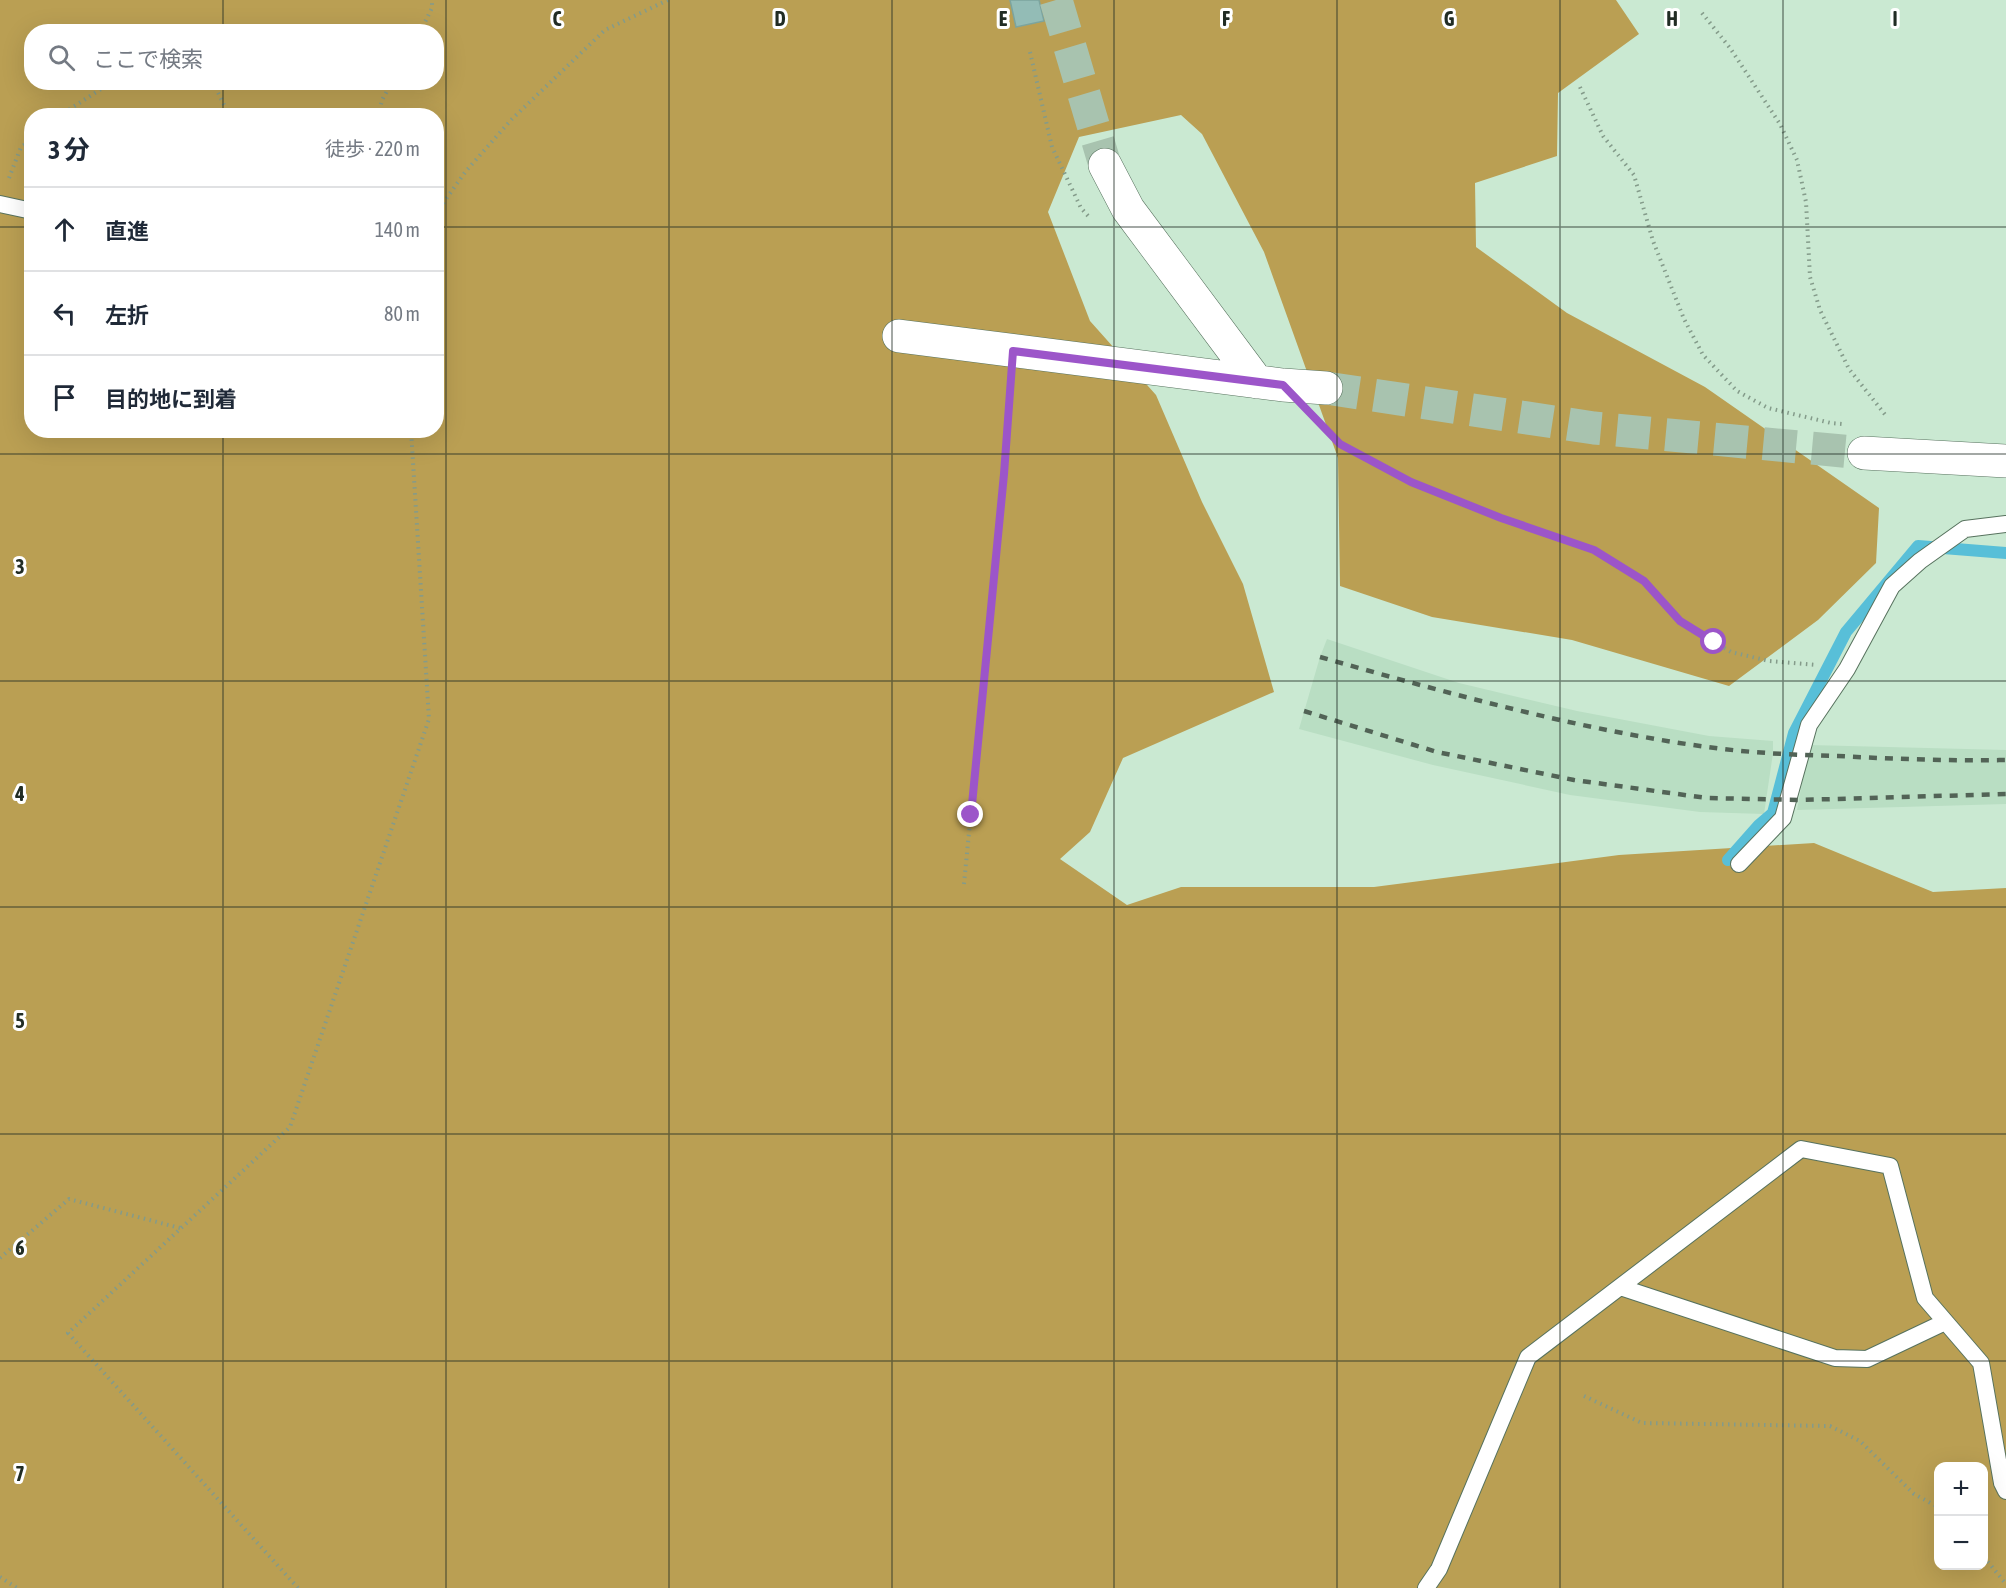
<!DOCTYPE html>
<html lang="ja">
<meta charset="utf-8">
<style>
body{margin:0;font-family:"Asap Condensed","Noto Sans JP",sans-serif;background:#f2f2f3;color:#1f2937}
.controls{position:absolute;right:18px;bottom:18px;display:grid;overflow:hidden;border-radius:12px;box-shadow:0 6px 24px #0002}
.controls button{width:54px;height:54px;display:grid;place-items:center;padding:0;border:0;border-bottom:2px solid #e0e1e3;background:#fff;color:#1f2937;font:30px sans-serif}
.stop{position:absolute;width:18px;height:18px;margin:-14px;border:4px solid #9c55c9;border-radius:50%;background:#fff}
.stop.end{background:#9c55c9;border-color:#fff;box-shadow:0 2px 6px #0008}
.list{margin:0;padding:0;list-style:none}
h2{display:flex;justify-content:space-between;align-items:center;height:78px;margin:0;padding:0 24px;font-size:26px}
h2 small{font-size:20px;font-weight:400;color:#747a83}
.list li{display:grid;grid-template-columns:39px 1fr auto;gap:18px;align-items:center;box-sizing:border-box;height:84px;padding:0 24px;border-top:2px solid #e0e1e3}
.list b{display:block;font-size:22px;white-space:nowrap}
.list em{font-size:20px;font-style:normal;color:#747a83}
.icon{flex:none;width:33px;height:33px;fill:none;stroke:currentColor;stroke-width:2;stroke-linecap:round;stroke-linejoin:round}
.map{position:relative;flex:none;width:2006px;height:1588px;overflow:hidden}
.search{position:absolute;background:#fff;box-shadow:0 6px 24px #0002;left:24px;top:24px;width:420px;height:66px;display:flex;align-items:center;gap:15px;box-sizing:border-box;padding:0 21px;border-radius:24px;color:#747a83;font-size:22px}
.panel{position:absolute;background:#fff;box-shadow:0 6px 24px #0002;left:24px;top:108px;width:420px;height:330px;border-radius:24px}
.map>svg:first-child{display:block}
</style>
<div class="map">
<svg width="2006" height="1588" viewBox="0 0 2006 1588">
<rect width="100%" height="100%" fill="#cae9d2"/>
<path fill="#b9dec3" d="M1327,639L1459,683L1577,711L1709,736L1773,741V753L1764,814L1700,812L1570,795L1433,765L1299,729L1320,657Z
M1809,745L2006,750V804L1797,810Z"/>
<path fill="#ba9f53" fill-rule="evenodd" d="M0,0H1616L1639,34L1558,93L1557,156L1475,183L1476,247L1567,313L1705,387L1879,508L1876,563L1818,620L1729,686L1572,640L1432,617L1340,586L1338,458L1264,252L1202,134L1181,115L1079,137L1048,212L1090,321L1156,395L1202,502L1243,584L1274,692L1123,758L1090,832L1060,859L1127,905L1181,887H1374L1619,855L1814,843L1933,892L2006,888V1588H0ZM32,32H436V82H32ZM32,116H436V430H32ZM1938,1466H1984V1566H1938Z"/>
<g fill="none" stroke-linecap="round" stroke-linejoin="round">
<path stroke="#58bfd8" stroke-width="12" d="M1728,860L1759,825L1773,813L1794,733L1846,632L1918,546L2006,553"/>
</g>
<path fill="#93bcb6" stroke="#7ca49e" stroke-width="1.5" d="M1010,0H1039L1044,21L1016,27Z"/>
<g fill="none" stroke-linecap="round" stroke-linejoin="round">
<path stroke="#a8c3af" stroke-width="33" stroke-dasharray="33 16" stroke-linecap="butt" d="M1056,0L1105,165
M1326,388L1594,428L1864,453"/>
<defs>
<path id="service" d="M0,204L32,211
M1739,864L1783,818L1809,725L1847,669L1892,586L1920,561L1965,529L2006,524
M1620,1287L1835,1358L1867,1359L1945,1322
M1426,1588L1439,1569L1528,1357L1801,1149L1890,1166L1925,1298L1981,1363L2002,1483L2006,1491"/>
<path id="minor" d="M1105,165L1128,209L1257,382
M899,336L1283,385L1326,388
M1864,453L2006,461"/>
</defs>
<use href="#service" stroke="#57725e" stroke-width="18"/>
<use href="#minor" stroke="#57725e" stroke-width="34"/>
<path stroke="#849b8a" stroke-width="4" stroke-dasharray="1.5 4.5" stroke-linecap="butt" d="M1702,13L1730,48L1780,124L1797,160L1806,202L1810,277L1820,310L1849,369L1887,417
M420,32L432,8V0
M1030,52L1052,147L1081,208L1089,217
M213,82L225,107V116
M1580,87L1603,136L1634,175L1653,241L1684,319L1703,355L1737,391L1768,408L1831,423L1842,424
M59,116L112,82
M378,116L382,100L392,82
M9,178L21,147L32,139
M436,213L466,171L512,119L605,30L668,0
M1321,424L1340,444L1411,482L1501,518L1594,550L1644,581L1680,622L1731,652L1769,661L1817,665
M964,884L1004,474L1010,386
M0,1258L69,1199L180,1228
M1584,1396L1642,1423L1830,1426L1860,1441L1914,1494L1938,1507
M1984,1557L2006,1584
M0,1577L17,1588
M298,1588L68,1333L290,1127L429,719L411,430"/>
<use href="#service" stroke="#fff" stroke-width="16"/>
<use href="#minor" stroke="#fff" stroke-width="33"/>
<path stroke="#526356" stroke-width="4.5" stroke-dasharray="8 8" stroke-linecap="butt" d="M1320,657C1447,693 1576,729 1707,747C1751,753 1795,755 1838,756C1894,759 1950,761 2006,760
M1304,711L1437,752L1574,780L1707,798L1800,800L2006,794"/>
</g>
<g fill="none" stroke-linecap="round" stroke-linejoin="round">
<path stroke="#9c55c9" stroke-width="8" d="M971,815L1004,474L1013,351L1283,385L1340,444L1411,482L1501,518L1594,550L1644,581L1680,621L1714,642"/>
</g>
<path fill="none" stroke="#212c24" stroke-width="1.5" stroke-opacity="0.55" d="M223,0V32M446,0V1588M669,0V1588M892,0V1588M1114,0V1588M1337,0V1588M1560,0V1588M1783,0V1588M223,82V116M0,227H32M436,227H2006M223,430V1588M0,454H2006M0,681H2006M0,907H2006M0,1134H2006M0,1361H2006"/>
<g font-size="20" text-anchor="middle" font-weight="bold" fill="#212c24" stroke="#fff" stroke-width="6" stroke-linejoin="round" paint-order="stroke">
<text x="557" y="26">C</text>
<text x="780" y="26">D</text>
<text x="1003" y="26">E</text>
<text x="1226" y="26">F</text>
<text x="1449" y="26">G</text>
<text x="1672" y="26">H</text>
<text x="1895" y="26">I</text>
<text x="20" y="574">3</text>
<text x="20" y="801">4</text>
<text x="20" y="1028">5</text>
<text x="20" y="1255">6</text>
<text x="20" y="1481">7</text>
</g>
</svg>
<div class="controls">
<button>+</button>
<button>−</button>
</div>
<div class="stop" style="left:1714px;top:642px"></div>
<div class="stop end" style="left:971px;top:815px"></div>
<div class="search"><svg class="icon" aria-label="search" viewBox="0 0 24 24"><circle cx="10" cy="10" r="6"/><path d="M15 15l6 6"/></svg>ここで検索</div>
<section class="panel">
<h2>3 分<small>徒歩 · 220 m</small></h2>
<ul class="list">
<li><svg class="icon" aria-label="ahead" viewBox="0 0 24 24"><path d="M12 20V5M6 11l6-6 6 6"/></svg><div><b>直進</b></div><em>140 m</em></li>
<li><svg class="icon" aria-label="left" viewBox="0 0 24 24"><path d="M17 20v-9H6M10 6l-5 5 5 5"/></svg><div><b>左折</b></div><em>80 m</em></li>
<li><svg class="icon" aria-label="arrive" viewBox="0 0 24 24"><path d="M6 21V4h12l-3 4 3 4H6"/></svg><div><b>目的地に到着</b></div></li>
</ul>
</section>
</div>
